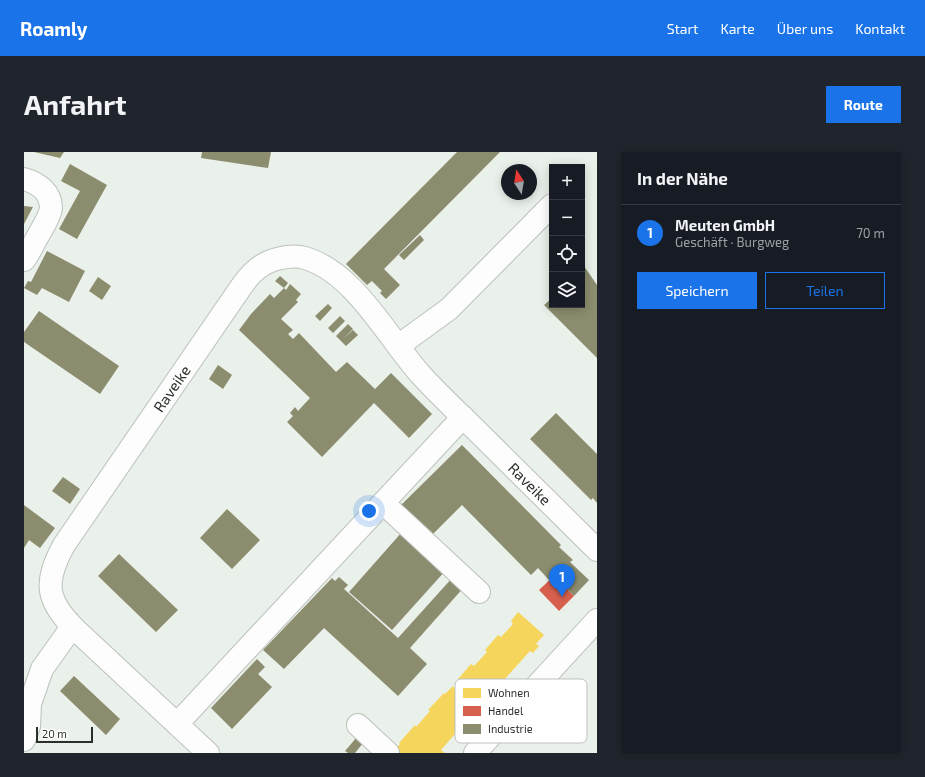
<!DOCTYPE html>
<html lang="de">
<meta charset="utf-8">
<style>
body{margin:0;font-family:"Exo 2",sans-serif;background:#20242c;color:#f1f3f6}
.controls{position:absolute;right:12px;top:12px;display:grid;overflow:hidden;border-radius:0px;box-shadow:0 2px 10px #0003}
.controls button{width:36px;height:36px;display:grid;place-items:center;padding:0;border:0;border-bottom:1px solid #363941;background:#171b24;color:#f1f3f6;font:20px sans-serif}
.compass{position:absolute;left:477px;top:12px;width:36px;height:36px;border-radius:50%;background:#171b24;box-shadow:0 2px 10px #0003;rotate:348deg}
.scale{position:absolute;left:12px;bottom:10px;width:57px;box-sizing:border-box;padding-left:4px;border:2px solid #2b302a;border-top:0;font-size:11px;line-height:14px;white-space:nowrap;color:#2b302a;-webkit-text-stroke:3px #fff;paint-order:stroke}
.you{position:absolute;left:345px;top:359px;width:14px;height:14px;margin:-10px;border:3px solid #fff;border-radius:50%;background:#1a73e8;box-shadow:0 0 0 6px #1a73e833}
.badge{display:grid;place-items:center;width:26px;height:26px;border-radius:50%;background:#1a73e8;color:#fff;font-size:13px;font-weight:700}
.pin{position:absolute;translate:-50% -33px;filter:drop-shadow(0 1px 2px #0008)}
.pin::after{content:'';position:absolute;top:21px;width:14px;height:12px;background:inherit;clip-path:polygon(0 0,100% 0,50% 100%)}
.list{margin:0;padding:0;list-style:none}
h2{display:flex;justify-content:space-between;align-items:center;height:52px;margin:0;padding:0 16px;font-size:17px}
h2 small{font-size:13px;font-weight:400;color:#9ea1a6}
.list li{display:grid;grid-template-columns:26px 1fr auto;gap:12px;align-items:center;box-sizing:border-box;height:56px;padding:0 16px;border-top:1px solid #363941}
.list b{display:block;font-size:15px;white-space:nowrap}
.list p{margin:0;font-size:13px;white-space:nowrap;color:#9ea1a6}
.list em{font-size:13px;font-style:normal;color:#9ea1a6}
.actions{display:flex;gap:8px;padding:12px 16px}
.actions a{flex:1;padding:9px 0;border:1px solid #1a73e8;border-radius:0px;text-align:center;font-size:14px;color:#1a73e8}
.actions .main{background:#1a73e8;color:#fff}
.icon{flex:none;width:22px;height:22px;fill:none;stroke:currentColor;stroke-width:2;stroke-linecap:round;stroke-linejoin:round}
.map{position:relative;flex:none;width:573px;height:601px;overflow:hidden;border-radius:0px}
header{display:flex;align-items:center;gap:24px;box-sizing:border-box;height:56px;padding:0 20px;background:#1a73e8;color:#fff}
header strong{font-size:19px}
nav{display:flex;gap:22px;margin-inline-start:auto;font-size:14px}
.intro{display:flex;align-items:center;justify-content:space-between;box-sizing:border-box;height:96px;padding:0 24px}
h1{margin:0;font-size:28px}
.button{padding:10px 18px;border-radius:0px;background:#1a73e8;color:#fff;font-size:14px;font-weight:700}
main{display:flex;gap:24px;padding:0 24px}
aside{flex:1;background:#171b24;border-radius:0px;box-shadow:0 2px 10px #0003}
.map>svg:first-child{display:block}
</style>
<header>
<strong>Roamly</strong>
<nav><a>Start</a><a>Karte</a><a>Über uns</a><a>Kontakt</a></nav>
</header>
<div class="intro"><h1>Anfahrt</h1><a class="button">Route</a></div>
<main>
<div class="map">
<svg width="573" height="601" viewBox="0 0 573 601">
<rect width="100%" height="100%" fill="#eaf0ea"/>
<path fill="#f6d55c" d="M494,460L520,483L512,492L515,494L509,501L506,499L447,565L451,569L436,586L431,582L417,598L421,601H370L369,600L376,592L375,591L391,573L392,575L406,559L404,558L420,541L421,542L429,534L430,536L437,529L434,527L447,512L450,514L463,500L461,498L474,483L477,485L489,472L487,469Z"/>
<path fill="#d6604d" d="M530,424L550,444L535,459L515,438Z"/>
<path fill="#8c8c6e" d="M10,0H40L36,6Z
M178,0H247L244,16L177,6Z
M433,0H476L360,117L376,133L362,147L356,141L358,139L348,129L343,133L322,112Z
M46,12L83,33L53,87L35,77L56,39L37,29Z
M0,54L9,55L0,72Z
M396,83L400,88L380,108L375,103Z
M23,99L61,119L45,150L18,136L13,143L0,136L4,129L7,130Z
M560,114L573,133V206L520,153L528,146V153H558V115Z
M256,124L264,131L260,136L251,129Z
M74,125L87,134L78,148L65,139Z
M266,132L277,142L272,148L274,150L257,167L269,178L264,182L269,187L275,181L312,220L323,210L351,237L367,221L408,262L385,286L350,251L298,305L263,270L269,264L266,261L271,255L274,259L286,246L215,178L227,162L246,142L250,146L260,136L262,138Z
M304,152L308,156L296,169L291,164Z
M15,159L95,214L76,242L0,190V180Z
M316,164L321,169L309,181L304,176Z
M324,172L329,177L319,187L329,178L334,183L322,194L312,184Z
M194,213L208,223L199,237L185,227Z
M532,261L573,302V351L569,346L567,348L506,287Z
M438,293L537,393L535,395L549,408L546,410L565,428L550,444L530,424L525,428L514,416L507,423L438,353L408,383L375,355Z
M39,325L56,337L46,352L28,339Z
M0,353L31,376L16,396L5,388L0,396Z
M203,357L236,388L208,417L176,386Z
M378,380L422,418L368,478L325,440Z
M95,402L154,458L132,480L74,424Z
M315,425L324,433L320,437L374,486L429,425L441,434L386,496L403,512L374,544L300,476L260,517L239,498L308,426L311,429Z
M233,507L241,515L234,522L248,535L208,577L187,556Z
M50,524L96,567L82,583L36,539Z
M333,585L339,591L331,601H324L321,599Z"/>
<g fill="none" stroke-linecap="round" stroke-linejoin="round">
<defs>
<g id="minor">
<path d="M0,27C14,31 27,40 27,56C26,65 18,76 14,84C9,92 6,101 0,108"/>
<path d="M374,194L425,157L528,53"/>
<path d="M359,351L455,440"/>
<path d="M153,572L439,265"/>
<path d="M334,573L364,601"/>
<path d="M0,588L5,574L6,552L18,517L48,475"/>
<path id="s1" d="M184,601L52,478C21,448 20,430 40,393L213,141C219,132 224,124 232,118C244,107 266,102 281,106C330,120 364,186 397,223C416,244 438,264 459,285C497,323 535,360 573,398"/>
<path d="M451,601L573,468"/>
</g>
</defs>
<use href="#minor" stroke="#bcc1bc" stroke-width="24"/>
<use href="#minor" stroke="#fcfdfc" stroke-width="22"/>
</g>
<g text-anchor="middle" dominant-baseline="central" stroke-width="4" stroke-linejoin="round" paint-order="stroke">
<g font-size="15" fill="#2b302a" stroke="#fff">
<text stroke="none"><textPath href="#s1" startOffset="466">Raveike</textPath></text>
<text stroke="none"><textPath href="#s1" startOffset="985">Raveike</textPath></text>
</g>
</g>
<rect x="431" y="527" width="132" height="64" rx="6" fill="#fff" stroke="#bfc1bf" stroke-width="1"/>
<rect x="439" y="536" width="18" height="10" fill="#f6d55c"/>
<rect x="439" y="554" width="18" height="10" fill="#d6604d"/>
<rect x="439" y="572" width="18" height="10" fill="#8c8c6e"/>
<g font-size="11" fill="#2b302a">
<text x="464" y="545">Wohnen</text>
<text x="464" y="563">Handel</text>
<text x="464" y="581">Industrie</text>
</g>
</svg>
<div class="controls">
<button>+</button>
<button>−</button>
<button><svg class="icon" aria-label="locate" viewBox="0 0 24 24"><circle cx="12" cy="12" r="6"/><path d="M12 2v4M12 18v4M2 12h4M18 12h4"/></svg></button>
<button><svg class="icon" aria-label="layers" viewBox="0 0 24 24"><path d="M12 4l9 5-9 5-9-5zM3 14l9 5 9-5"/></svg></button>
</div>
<svg class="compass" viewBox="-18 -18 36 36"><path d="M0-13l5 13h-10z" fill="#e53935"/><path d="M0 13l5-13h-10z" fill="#9ea1a6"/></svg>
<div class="scale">20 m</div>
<div class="you"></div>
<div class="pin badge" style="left:538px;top:445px">1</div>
</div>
<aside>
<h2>In der Nähe<small></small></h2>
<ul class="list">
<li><span class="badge">1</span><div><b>Meuten GmbH</b><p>Geschäft · Burgweg</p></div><em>70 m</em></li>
</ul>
<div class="actions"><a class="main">Speichern</a><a>Teilen</a></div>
</aside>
</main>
